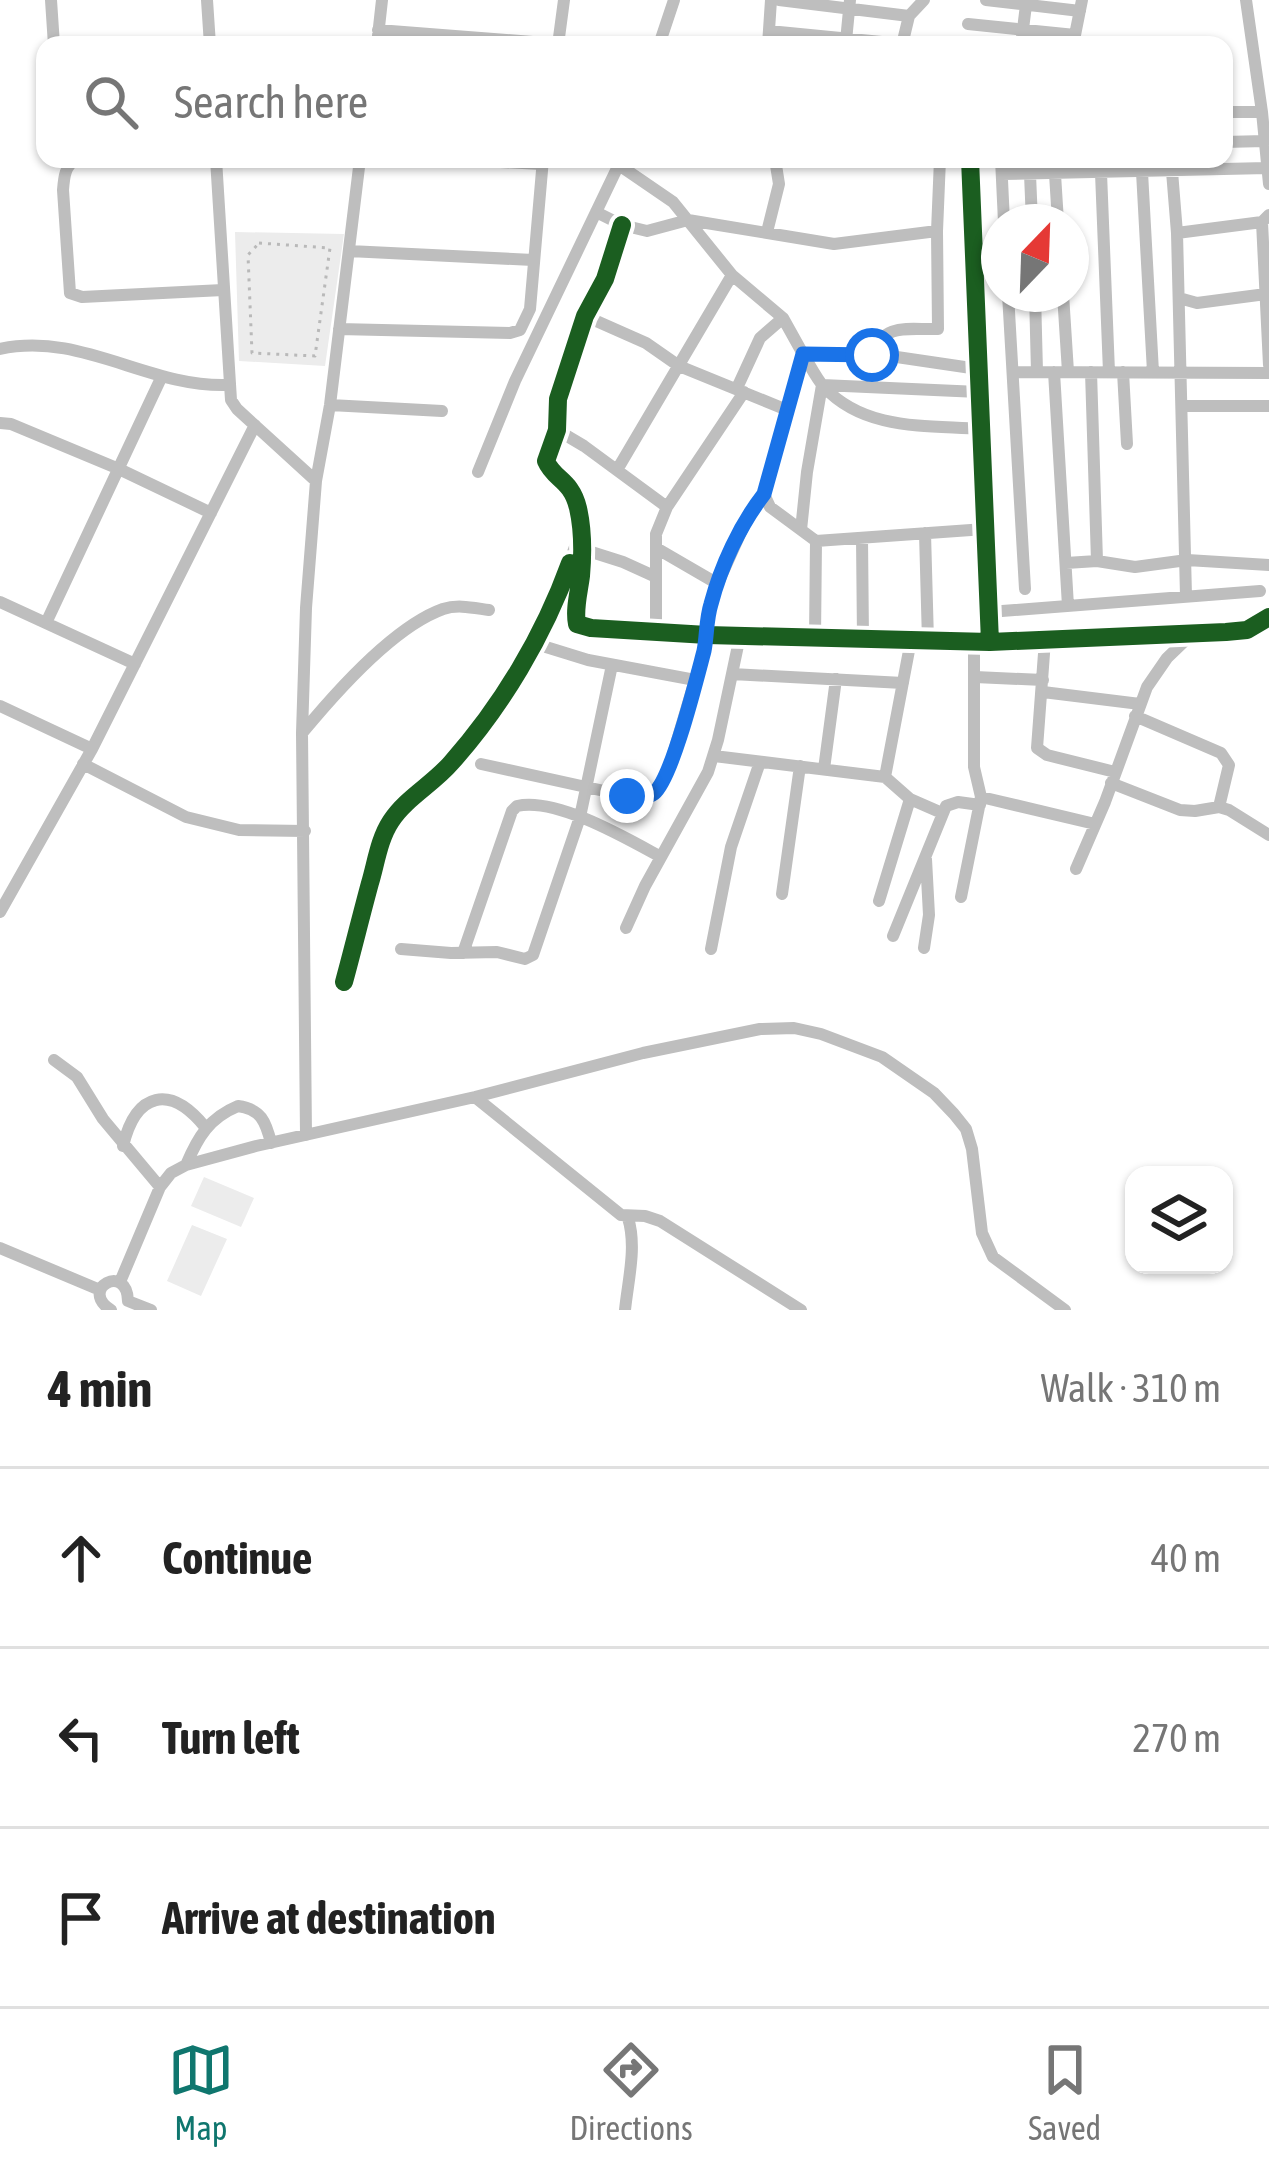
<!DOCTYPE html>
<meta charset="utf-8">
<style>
body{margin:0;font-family:"Asap Condensed",sans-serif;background:#f2f2f2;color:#222}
.controls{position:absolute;right:36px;bottom:36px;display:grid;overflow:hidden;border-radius:24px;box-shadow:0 3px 9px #0004}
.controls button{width:108px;height:108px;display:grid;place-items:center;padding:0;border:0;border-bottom:3px solid #e0e0e0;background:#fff;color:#222;font:60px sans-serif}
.compass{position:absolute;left:981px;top:204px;width:108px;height:108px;border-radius:50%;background:#fff;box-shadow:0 3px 9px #0004;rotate:23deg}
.stop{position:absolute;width:36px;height:36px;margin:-27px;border:9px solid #1a73e8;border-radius:50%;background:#fff}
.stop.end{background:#1a73e8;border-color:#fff;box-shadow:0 3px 12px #0008}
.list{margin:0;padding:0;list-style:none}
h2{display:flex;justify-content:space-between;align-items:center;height:156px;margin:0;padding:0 48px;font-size:51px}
h2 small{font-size:39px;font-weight:400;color:#767676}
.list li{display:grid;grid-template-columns:78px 1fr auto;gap:36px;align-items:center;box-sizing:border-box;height:180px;padding:0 48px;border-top:3px solid #e0e0e0}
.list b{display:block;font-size:45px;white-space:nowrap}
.list em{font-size:39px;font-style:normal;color:#767676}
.icon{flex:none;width:66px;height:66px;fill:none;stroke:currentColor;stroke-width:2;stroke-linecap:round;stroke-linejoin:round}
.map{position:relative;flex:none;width:1269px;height:1310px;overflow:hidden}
.search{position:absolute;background:#fff;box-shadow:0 3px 9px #0004;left:36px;right:36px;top:36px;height:132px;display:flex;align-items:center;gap:30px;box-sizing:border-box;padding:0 42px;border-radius:24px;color:#767676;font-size:45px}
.sheet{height:696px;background:#fff}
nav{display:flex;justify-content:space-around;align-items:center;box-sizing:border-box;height:168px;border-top:3px solid #e0e0e0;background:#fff;font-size:33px;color:#767676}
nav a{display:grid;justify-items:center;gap:6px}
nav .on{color:#0f766e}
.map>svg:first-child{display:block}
</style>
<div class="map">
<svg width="1269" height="1310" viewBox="0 0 1269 1310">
<rect width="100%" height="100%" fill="#fff"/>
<path fill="#ececec" d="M235,232L344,234L325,366L239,361Z
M204,1177L254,1198L241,1227L191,1206Z
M192,1225L227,1239L201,1296L167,1281Z"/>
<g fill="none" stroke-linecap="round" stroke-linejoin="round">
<path stroke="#b9b9b9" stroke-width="3" stroke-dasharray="3 6" stroke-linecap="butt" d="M259,243L330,248L315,356L252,353L248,255Z"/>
<path stroke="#bebebe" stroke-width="12" d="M51,0L54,45
M207,0L210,45
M779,0L909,16
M986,0L1080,11
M1246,0L1262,112L1269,184
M968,24L1075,35
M378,30L558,44
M769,31L902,44
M846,41L850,0
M377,45L382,0
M558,45L564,0
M659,45L674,0
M768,45L771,0
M902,45L909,16L924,0
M1021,45L1026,5
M1073,45L1082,0
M1224,112H1262
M1224,142L1265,141
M77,159C65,165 64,177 63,190L70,293L82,297L223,290
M216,159L231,400L237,409L316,481
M442,159L542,164
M970,159L990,642
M1001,159L1004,222
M1171,159L1177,233
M619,165L673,202L732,275L783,318L803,354L764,494L770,507L816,541L985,529
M1142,172L1153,372
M1101,173L1109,372
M1002,174L1267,168
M1030,174L1032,222
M1055,174L1058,222
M596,212L622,225L647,231L688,220L834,244L937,231
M1262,222L1269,365
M622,225L605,279L585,316L558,399L557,430L546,461C554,480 571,479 578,508C583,530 583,553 581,576C579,592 574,609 577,624L591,628L707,635L990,642L1226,632L1247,630L1269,617
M767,232L779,184L775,159
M349,251L533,260
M1008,294L1025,589
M1035,294L1037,372
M1063,294L1068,372
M1179,298L1197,303L1266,294
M585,316L646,343L679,366L787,410
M339,329L510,333L520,330L530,309L543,159
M0,349C80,331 149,388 228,385
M803,354C810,365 816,378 824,387C865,431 926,425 981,429
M803,354L890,356L978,369
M872,355C884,322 908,330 938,329L937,231L940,159
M1013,372L1269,373
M1054,372L1068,606
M1091,372L1097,561
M1123,372L1127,444
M737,388L760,338L783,318
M330,405L442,411
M1182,406H1269
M0,423L11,424L119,469L211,513
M557,430L584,446L667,507
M617,470L732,275
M478,472L515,381L621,160
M801,530L807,472L822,385L979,392
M925,533L928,641
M862,538L863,639
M656,548L718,584
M582,549L623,562L656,577
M1066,563L1097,561L1135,567L1187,560L1269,565
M1186,596L1177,233L1262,222L1269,215
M0,602L135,664
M989,612L1260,591
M46,623L162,376
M656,632V534L667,507L744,392
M815,638L816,541
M1045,640L1037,748L1047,755L1115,772
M533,643L588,660L695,680
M732,674L903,683
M975,677L1043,680
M1043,692L1140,704
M0,706L92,749
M1135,716L1221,753L1229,765L1219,807
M303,732C336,692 393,627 443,609C458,604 474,608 489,610
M714,756L885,777L910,799L942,813
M83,764L186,817L239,830L305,831
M481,764L627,796L643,798L653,795L668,771L703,653L708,613L714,592L750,512L764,494
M824,769L836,679
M885,777L911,640
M1111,783L1180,810L1195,811L1219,807L1229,810L1269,835
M981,797L1095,824
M1076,869L1105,802L1147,687L1167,658L1192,634
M782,894L800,766
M961,897L981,797L974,767V641
M879,901L910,799
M0,912L92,749L255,425
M626,928L645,886L708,772L718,740L740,636
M893,936L946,806L958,802L980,805
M924,948L929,915L926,859
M401,949L451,953L497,952L525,959L533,955L580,817L612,665
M711,949L731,847L760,762
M463,953L512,811L517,806C556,797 626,838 661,857
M344,982C353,946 363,911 372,875C377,858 380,838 389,823C406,795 440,778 461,753C513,688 551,614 579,536
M54,1060L77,1077L103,1119L160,1187
M475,1097L621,1215L645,1216L660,1221L801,1310
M306,1135L302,733L306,608L316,481L330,405L360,159
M123,1146C136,1092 170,1084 205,1127
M186,1165C198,1137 209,1118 238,1106C261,1109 266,1122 271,1143
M0,1248L100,1290
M120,1282L160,1187L171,1173L186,1165L256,1146L475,1097L643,1053L760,1029L794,1028L821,1034L882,1057L934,1093L954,1114L966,1129L972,1149L982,1233L993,1257L1065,1310
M128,1301L151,1310
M111,1310C78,1289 127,1262 128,1301
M625,1310C628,1280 637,1247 628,1218"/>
<defs>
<path id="cycleway" d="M970,159L990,642
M622,225L605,279L585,316L558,399L557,430L546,461C554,480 571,479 578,508C583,530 583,553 581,576C579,592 574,609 577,624L591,628L707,635L990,642L1226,632L1247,630L1269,617
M344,982C353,949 361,916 370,883C376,863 379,839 391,821C406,798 433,784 451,763C502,706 544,635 570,563"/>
</defs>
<use href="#cycleway" stroke="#fff" stroke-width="26"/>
<use href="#cycleway" stroke="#1b5e20" stroke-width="18"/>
</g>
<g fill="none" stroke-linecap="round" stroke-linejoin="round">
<path stroke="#1a73e8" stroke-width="15" d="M627,796C636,797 646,799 654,793C672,779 697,677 704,651C707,636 706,620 711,604C721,566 740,525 764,494L803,354L872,355"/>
</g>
</svg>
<div class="controls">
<button><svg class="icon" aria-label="layers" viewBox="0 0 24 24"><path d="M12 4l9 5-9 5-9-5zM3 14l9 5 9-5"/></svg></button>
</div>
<svg class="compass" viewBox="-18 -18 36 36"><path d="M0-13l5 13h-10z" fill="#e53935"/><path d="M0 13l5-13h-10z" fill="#767676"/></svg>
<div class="stop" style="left:872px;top:355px"></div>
<div class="stop end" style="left:627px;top:796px"></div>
<div class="search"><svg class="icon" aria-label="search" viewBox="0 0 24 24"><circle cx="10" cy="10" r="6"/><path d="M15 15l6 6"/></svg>Search here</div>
</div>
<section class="sheet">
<h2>4 min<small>Walk · 310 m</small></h2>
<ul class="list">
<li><svg class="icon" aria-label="ahead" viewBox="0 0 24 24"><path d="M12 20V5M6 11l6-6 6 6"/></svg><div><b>Continue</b></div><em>40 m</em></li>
<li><svg class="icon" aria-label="left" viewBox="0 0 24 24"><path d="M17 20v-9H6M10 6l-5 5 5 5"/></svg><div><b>Turn left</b></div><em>270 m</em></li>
<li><svg class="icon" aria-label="arrive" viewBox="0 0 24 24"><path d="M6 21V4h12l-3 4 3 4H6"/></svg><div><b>Arrive at destination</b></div></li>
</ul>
</section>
<nav>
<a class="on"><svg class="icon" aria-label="map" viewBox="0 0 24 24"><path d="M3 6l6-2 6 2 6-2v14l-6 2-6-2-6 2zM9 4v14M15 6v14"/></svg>Map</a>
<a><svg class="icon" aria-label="directions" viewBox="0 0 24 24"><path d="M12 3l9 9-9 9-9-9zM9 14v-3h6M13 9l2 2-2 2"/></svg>Directions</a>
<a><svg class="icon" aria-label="saved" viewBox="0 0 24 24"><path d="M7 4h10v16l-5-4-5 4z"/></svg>Saved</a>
</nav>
